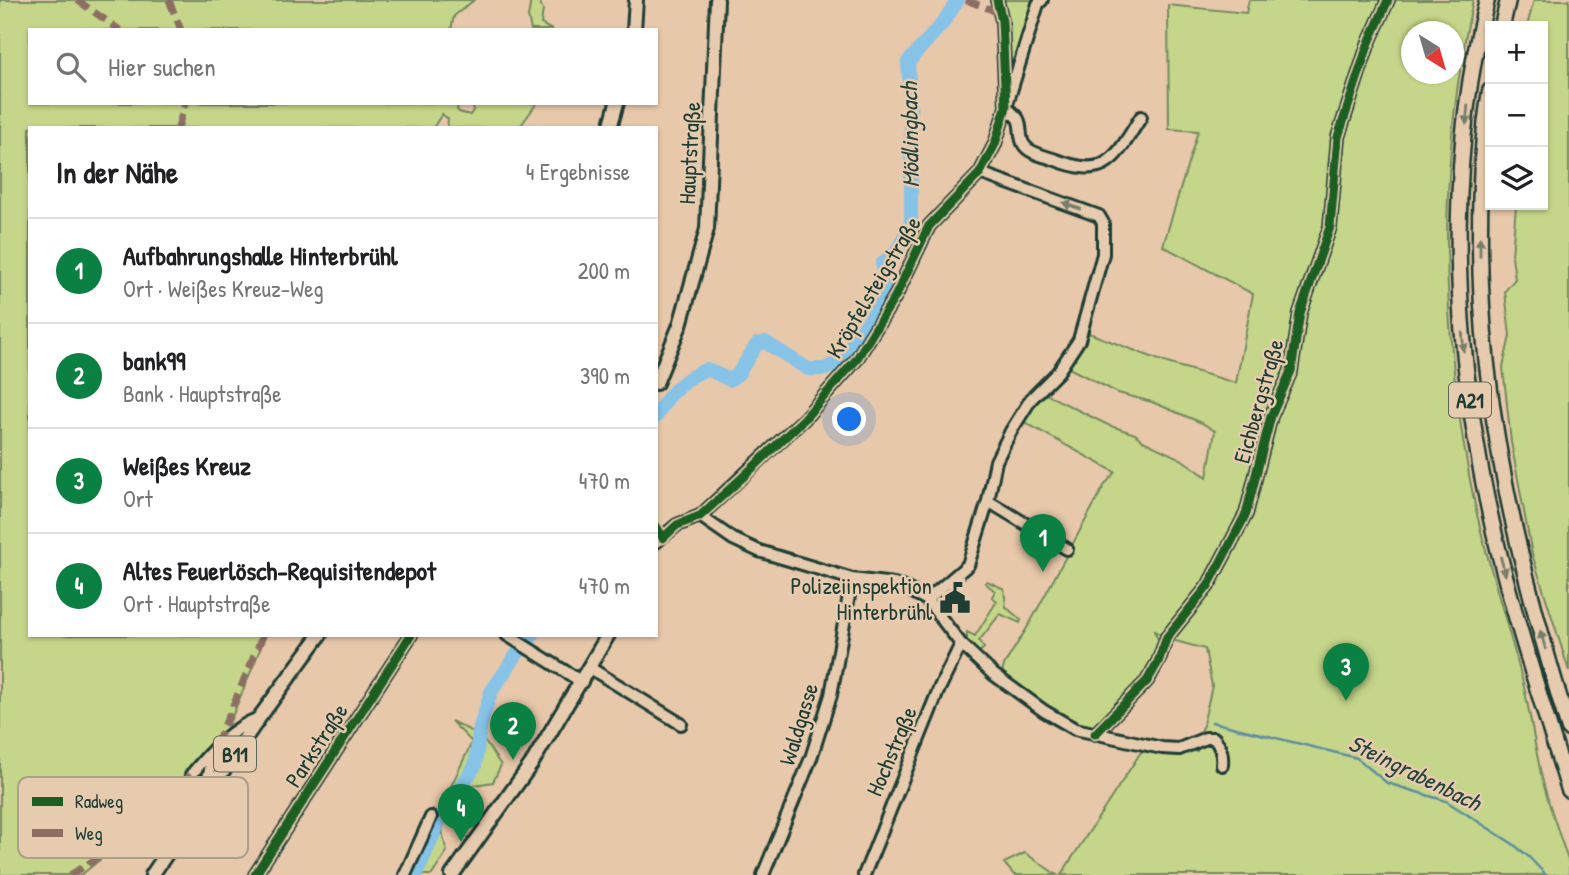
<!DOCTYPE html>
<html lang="de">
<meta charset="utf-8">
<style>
body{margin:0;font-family:"Patrick Hand",sans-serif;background:#f2f2f2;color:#202124}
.controls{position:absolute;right:21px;top:21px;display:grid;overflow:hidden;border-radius:0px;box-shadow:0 2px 5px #0004}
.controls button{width:63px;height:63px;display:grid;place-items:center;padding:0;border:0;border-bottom:2px solid #e0e0e0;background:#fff;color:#202124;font:35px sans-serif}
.compass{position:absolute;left:1401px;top:21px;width:63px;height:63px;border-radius:50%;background:#fff;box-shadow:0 2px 5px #0004;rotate:143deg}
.you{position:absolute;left:850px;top:420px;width:24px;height:24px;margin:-18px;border:5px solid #fff;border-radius:50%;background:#1a73e8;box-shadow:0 0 0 10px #1a73e833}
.badge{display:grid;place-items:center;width:46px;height:46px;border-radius:50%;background:#0b8043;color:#fff;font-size:23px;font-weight:700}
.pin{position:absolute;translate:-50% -58px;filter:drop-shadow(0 2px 4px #0008)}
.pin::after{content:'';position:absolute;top:37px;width:24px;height:21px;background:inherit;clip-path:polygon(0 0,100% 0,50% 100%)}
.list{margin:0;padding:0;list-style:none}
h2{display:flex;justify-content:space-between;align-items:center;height:91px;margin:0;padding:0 28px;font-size:30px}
h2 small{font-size:23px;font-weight:400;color:#757577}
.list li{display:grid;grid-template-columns:46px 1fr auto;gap:21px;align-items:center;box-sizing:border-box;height:105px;padding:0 28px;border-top:2px solid #e0e0e0}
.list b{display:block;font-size:26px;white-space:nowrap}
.list p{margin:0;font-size:23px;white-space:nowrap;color:#757577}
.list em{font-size:23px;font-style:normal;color:#757577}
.icon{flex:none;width:38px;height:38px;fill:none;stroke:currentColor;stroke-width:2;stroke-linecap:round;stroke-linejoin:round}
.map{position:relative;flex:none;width:1569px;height:875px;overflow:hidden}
.search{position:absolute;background:#fff;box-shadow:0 2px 5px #0004;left:28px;top:28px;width:630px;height:77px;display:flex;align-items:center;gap:18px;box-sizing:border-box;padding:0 24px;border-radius:0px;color:#757577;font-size:26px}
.panel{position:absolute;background:#fff;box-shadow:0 2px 5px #0004;left:28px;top:126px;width:630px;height:511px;border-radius:0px}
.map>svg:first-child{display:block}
</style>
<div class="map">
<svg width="1569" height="875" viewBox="0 0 1569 875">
<rect width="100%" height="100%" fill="#e8c8aa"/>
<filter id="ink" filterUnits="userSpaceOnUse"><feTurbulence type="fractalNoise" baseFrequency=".0143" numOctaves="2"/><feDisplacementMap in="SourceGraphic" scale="14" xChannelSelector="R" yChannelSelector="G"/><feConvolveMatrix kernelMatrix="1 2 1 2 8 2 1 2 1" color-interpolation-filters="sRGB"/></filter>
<g filter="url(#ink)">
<path fill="#c5d68a" stroke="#728a5f" stroke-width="2" fill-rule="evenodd" d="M0,0H474L454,16L451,30H30V103H459L457,110L459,112L470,115L474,109L470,103H537L519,128H447L448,119L442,114L433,128H30V635H266L219,748L191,779L144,824L81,875H0Z
M531,0H539L543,10L541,24L552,30H531L528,17Z
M1003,0H1034L1031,19L1017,65L1009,57L1008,16Z
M1249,0H1473C1436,169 1440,340 1476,510C1489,568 1508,625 1523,683C1531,716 1535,750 1543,782C1550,809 1560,836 1569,863V875H1061L1141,752L1197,751L1212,686L1205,649L1172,640L1154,631L1163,649L1158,662L1097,726C1074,734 1021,688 1002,674L1004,665L1030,623L1104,486L1115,472L1022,421L1037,398L1046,394L1108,425L1135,434L1143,441L1181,459L1207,477L1215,431L1202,423L1152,402L1118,393L1067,367L1089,333L1167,363L1236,383L1253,294L1163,246L1198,131L1169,129L1168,5L1246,13ZM1412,32H1454V74H1412Z
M1534,0H1569V671L1532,554L1511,442L1503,367L1510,336L1505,291L1515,279L1512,256L1516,205H1543V26H1527Z
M987,581L1004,589L1006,607L1021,620L1020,623L1000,614L979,641L984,648L977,654L967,640V632L975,636L997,601L992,597L995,591L985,583Z
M451,721L481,736L501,765L493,782L463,787C446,812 436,819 447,851L432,875H409L472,742Z
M1025,853L1057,875H1014L1004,863Z"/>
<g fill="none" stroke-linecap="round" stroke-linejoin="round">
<path stroke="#5d8d9f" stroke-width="2.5" d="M1212,722L1357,758L1387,783L1446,801L1513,844L1528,856L1546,875
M1553,875H1555"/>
<path stroke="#87c3e7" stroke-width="14" d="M656,417C667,395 684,378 707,369L730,380L738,374L757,344L765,342L808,369H825L840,361L890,290L882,264L898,249L911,222V118L908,62L942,24L958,0
M416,875L443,813L475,766L480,727L491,692L517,654L533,635"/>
<defs>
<path id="minor" d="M1008,101L1038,4L1042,0
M1006,107C1009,110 1015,115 1018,119C1022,126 1019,138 1024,145C1029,153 1044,156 1053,159C1107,180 1114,160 1141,117
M988,501L1067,549
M700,516L733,539L759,551L852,579L894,584L909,590L927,600L961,644L993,674L1044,711L1075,729L1162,748L1179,749L1206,738H1214C1221,747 1223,754 1222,765
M656,542L677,525L700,516L804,419L856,360L896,295L929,226L980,173L995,144L1006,107L1002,21L997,0
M927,600L968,565L988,501L996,461L1011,431L1031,399L1058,372L1079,340L1103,254V223L1099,216L980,173
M507,635L582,682
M590,668L681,724
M1095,734L1147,681L1158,662L1167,637L1208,586L1246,514L1271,416L1291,371L1300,313L1330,227L1338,137L1368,45L1388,0
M191,775C210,752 230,729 259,718
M210,791L208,778L215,749
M255,875L411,635
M405,875L431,817
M763,875L811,758L831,695L852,579
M864,875L939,689L961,644"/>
<path id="major" d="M634,30L636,0
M610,128L617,103
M656,383L680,325L707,229L717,0
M152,875L259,718L320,635
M452,875L532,763L608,635"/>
<path id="highway" d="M1487,0C1450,145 1452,301 1477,447C1496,564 1534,677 1569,790
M1502,26L1508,0
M1490,91C1482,137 1480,186 1480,234C1479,405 1519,566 1569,729"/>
</defs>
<use href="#minor" stroke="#1f3d34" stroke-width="16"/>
<use href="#major" stroke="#1f3d34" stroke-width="18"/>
<use href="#highway" stroke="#1f3d34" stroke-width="19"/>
<use href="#minor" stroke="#e7cbae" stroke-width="10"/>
<use href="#major" stroke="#e7cbae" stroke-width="12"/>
<use href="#highway" stroke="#e7cbae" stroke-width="14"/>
<path stroke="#8d6e63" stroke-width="7" stroke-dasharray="14 7" stroke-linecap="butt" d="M77,0L120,30
M169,0L181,30
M966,0L1000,13
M178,128L185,103
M216,745L263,635
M70,875C116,849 153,811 191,775"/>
<defs>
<path id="cycleway" d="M656,526L663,538L677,525L700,516L743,477L804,419L856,360L896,295L929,226L980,173L995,144L1006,107L1002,21L997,0
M1095,734L1147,681L1158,662L1167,637L1208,586L1246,514L1271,416L1291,371L1300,313L1330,227L1338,137L1368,45L1388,0
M255,875L411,635"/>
</defs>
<use href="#cycleway" stroke="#e7cbae" stroke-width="13"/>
<use href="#cycleway" stroke="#1b5e20" stroke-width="9"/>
</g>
<defs><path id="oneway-solid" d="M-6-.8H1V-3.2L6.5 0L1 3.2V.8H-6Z" transform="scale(1.75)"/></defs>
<g fill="#797d6b">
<use href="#oneway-solid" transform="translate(1467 115) rotate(95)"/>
<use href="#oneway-solid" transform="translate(1072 206) rotate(-160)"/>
<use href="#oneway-solid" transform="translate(1480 247) rotate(-90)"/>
<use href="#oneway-solid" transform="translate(1463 342) rotate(86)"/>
<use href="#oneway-solid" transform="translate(1503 566) rotate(75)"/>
<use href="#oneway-solid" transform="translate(1543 640) rotate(-106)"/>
</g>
</g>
<defs>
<symbol id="civic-bare" viewBox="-9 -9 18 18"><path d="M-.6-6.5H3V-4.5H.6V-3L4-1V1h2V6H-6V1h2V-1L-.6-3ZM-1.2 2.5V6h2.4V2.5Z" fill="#1f3d34" stroke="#e7cbae" stroke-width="2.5" paint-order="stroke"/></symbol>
</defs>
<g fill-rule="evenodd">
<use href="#civic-bare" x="933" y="576" width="44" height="44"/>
</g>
<g text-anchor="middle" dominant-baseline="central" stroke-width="5" stroke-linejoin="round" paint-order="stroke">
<g fill="#e7cbae" stroke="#5b6859" stroke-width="2">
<rect x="1449" y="382.5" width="42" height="35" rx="5"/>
<rect x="214" y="736.5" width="42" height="35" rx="5"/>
</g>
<g font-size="21" font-weight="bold" fill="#1f3d34">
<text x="1470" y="400">A21</text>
<text x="235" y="754">B11</text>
</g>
<g font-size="23" fill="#1f3d34" stroke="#e7cbae">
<text transform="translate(689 153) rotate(-87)">Hauptstraße</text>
<text transform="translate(873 287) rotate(-59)">Kröpfelsteigstraße</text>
<text transform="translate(1258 401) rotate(-74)">Eichbergstraße</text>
<text transform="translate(798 724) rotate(-73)">Waldgasse</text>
<text transform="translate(316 745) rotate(-57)">Parkstraße</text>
<text transform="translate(891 751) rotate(-67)">Hochstraße</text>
</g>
<g font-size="23" fill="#1f3d34" stroke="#e7cbae" text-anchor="end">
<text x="932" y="585">Polizeiinspektion<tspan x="932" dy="26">Hinterbrühl</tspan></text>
</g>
<g font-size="24" font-style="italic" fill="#24443d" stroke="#e7cbae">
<text transform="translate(909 135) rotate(-91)">Mödlingbach</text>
<text transform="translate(1415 772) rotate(26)">Steingrabenbach</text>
</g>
</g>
<rect x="18" y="777" width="230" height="81" rx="10" fill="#e7cbae" stroke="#aba089" stroke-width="2"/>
<rect x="32" y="797" width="31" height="9" fill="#1b5e20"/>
<rect x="32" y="829" width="31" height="8" fill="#8d6e63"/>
<g font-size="19" fill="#1f3d34">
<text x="75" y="808">Radweg</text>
<text x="75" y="840">Weg</text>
</g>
</svg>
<div class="controls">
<button>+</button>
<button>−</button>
<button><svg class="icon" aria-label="layers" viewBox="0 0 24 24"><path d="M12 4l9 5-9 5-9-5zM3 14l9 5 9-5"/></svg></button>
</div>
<svg class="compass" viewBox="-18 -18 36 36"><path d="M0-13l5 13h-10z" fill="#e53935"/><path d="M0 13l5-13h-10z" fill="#757577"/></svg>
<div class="you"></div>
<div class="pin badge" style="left:1043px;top:572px">1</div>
<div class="pin badge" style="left:513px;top:760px">2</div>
<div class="pin badge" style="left:1346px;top:701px">3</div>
<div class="pin badge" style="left:461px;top:842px">4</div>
<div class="search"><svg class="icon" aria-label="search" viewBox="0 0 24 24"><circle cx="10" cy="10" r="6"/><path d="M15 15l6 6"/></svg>Hier suchen</div>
<section class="panel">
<h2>In der Nähe<small>4 Ergebnisse</small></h2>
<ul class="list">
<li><span class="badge">1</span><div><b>Aufbahrungshalle Hinterbrühl</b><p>Ort · Weißes Kreuz-Weg</p></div><em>200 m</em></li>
<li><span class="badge">2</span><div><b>bank99</b><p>Bank · Hauptstraße</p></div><em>390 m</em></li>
<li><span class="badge">3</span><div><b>Weißes Kreuz</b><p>Ort</p></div><em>470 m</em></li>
<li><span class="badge">4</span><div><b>Altes Feuerlösch-Requisitendepot</b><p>Ort · Hauptstraße</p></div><em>470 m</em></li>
</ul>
</section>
</div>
